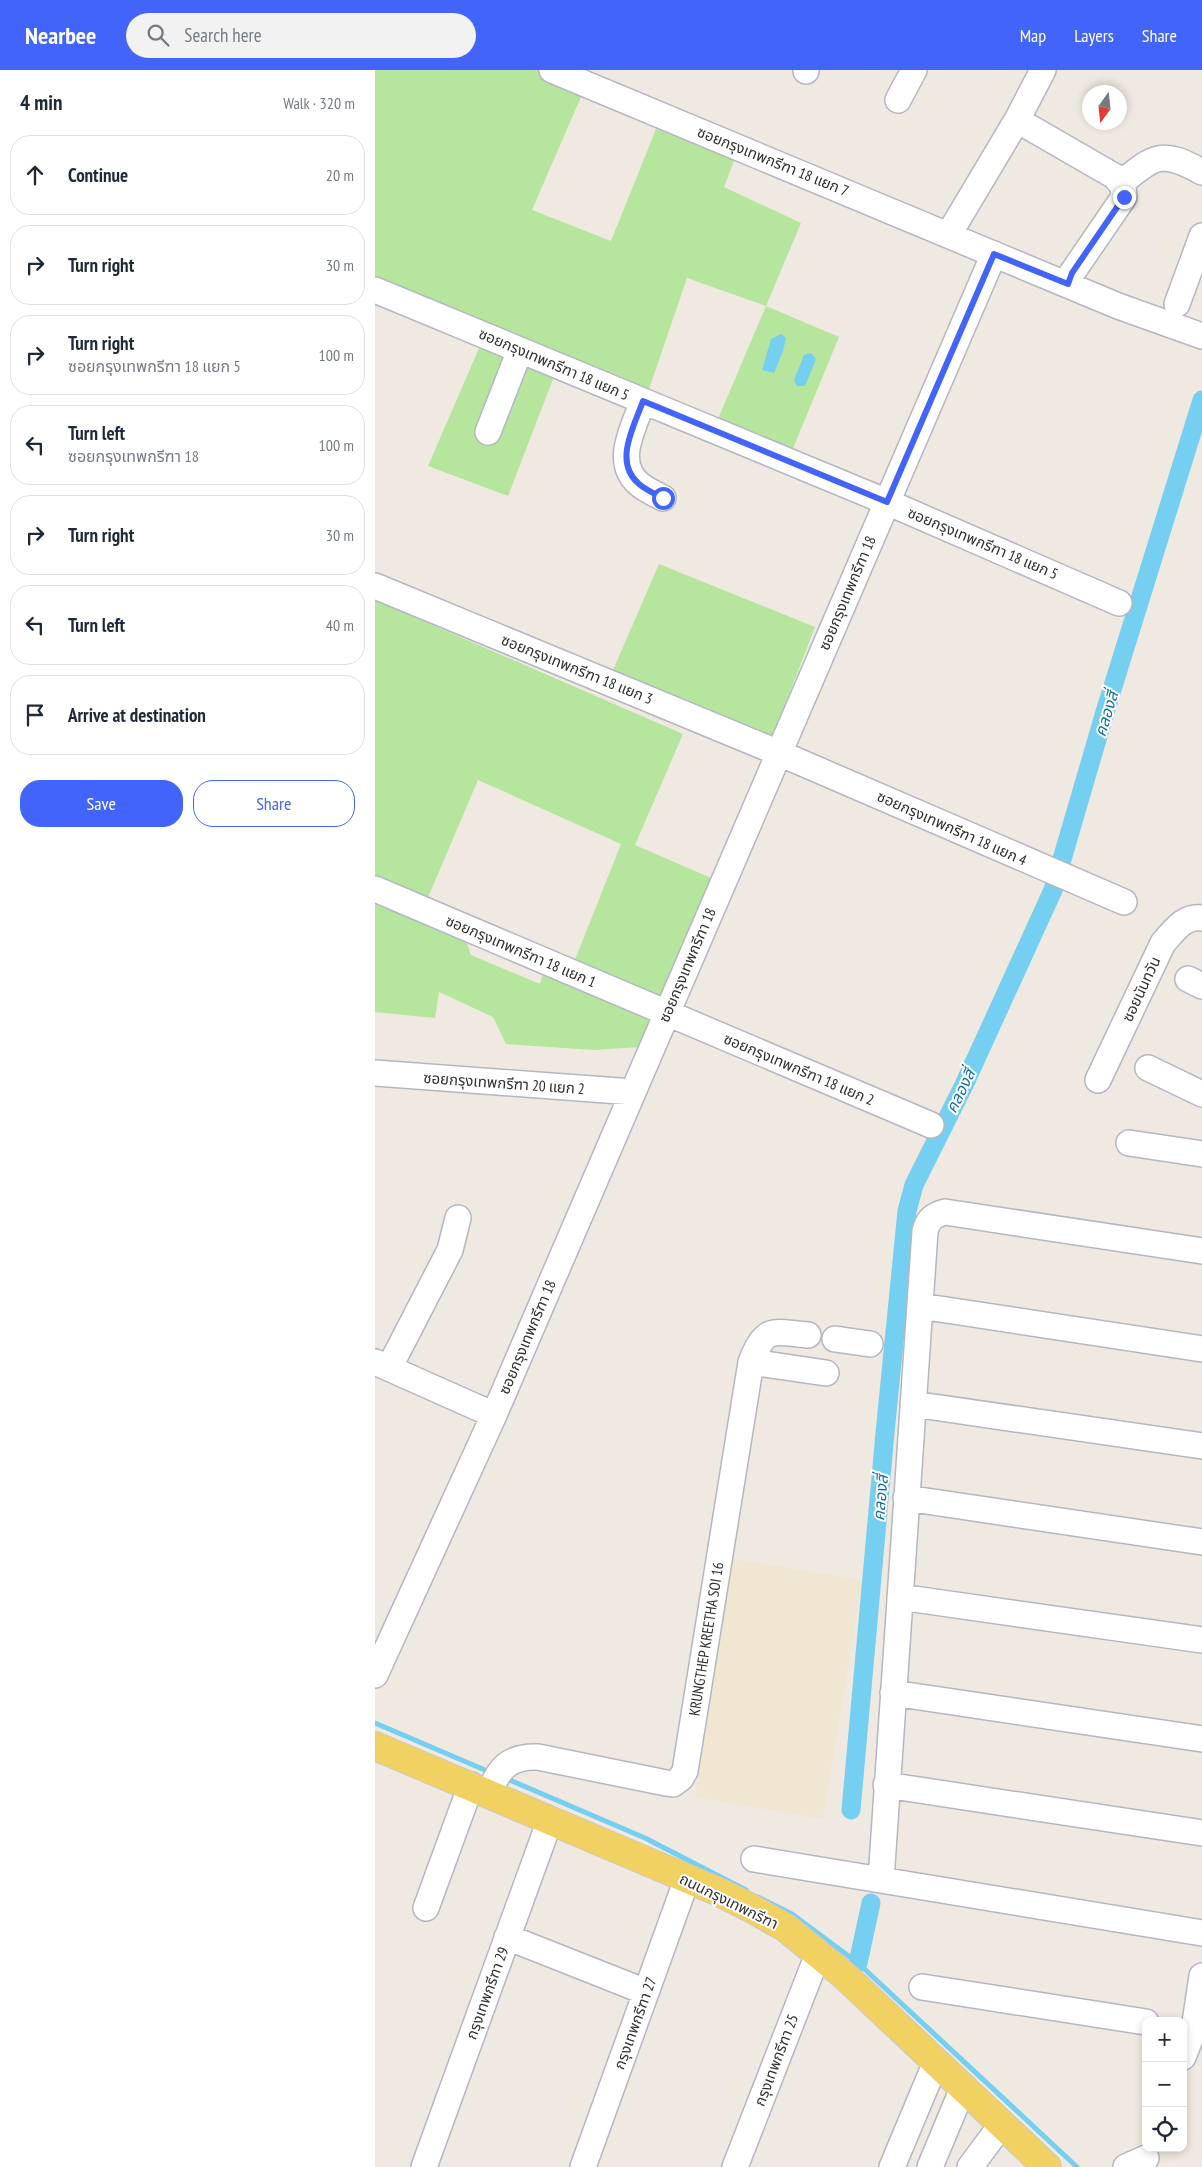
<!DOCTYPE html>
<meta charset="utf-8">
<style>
body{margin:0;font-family:"PT Sans Narrow","Noto Sans Thai",sans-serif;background:#f2f2f3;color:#1f2937}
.controls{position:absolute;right:15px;bottom:15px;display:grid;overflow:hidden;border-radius:10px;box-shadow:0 2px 8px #0003}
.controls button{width:45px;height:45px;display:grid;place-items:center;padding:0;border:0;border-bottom:1px solid #e0e1e3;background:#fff;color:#1f2937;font:25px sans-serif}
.compass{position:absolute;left:707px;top:15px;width:45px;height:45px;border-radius:50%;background:#fff;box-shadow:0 2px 8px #0003;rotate:195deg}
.stop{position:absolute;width:15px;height:15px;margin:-11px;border:4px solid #4264fb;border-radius:50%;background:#fff}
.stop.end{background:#4264fb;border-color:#fff;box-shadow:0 1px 5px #0008}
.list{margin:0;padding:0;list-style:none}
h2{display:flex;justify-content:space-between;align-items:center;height:65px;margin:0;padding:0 20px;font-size:21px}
h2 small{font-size:16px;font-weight:400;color:#747a83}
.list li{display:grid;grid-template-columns:32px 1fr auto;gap:15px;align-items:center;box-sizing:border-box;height:80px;margin:0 10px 10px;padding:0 10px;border:1px solid #e0e1e3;border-radius:20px}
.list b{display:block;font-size:19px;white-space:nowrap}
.list p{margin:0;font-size:16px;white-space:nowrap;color:#747a83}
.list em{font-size:16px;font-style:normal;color:#747a83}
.actions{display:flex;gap:10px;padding:15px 20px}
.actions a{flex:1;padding:11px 0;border:1px solid #4264fb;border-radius:20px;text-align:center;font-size:18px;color:#4264fb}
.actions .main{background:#4264fb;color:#fff}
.icon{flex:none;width:28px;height:28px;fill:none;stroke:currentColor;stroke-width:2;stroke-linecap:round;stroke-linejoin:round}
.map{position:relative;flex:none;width:827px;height:2097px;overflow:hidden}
header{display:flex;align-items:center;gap:30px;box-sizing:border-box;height:70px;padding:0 25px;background:#4264fb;color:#fff}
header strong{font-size:24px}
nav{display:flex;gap:28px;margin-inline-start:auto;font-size:18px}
.search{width:350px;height:45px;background:#f2f2f3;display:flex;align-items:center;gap:12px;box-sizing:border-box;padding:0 18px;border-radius:28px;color:#747a83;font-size:19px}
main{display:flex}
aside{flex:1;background:#fff}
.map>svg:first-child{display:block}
</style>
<header>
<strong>Nearbee</strong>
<div class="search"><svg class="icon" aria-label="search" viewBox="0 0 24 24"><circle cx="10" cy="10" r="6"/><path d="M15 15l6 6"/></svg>Search here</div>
<nav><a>Map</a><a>Layers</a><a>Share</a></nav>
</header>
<main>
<aside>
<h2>4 min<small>Walk · 320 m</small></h2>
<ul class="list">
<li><svg class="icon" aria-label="ahead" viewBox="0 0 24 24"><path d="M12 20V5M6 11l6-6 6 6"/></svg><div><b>Continue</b></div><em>20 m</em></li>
<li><svg class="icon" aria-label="right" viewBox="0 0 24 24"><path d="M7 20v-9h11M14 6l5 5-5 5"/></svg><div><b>Turn right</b></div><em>30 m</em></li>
<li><svg class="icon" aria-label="right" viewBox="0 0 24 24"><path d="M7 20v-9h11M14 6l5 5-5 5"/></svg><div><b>Turn right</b><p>ซอยกรุงเทพกรีฑา 18 แยก 5</p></div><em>100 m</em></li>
<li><svg class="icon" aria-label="left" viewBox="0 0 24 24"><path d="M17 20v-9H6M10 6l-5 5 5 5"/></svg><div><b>Turn left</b><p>ซอยกรุงเทพกรีฑา 18</p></div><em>100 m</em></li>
<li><svg class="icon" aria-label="right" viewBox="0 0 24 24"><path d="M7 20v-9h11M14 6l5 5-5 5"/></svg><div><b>Turn right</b></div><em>30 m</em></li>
<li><svg class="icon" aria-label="left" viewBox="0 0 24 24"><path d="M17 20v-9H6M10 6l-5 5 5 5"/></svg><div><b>Turn left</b></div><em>40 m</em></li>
<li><svg class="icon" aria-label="arrive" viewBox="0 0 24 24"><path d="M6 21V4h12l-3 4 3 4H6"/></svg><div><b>Arrive at destination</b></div></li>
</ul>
<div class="actions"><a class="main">Save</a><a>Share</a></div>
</aside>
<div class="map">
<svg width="827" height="2097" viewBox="0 0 827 2097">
<rect width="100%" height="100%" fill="#efe9e1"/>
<path fill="#f0e6d1" d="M358,1489L487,1510L448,1749L320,1727Z"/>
<path fill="#b6e59e" d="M0,0H163L209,20L157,140L236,171L285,49L362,83L349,117L426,153L391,236L464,267L414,388L340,356L391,236L312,208L272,325L0,215Z
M105,276L180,304L133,426L53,396Z
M284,494L440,557L396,671L235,607Z
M0,530L308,664L260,775L336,808L286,932L199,892L246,774L103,710L51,832L0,812Z
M0,825L88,862L96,885L165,914L170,897L281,944L264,977L219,980L131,974L118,947L64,922L60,948L0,942Z"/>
<path fill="#75cff0" d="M406,264L411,268L408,281L399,303L387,300L396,269Z
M436,283L441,289L430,316H422L419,310L429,285Z"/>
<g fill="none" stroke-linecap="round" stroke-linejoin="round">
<path stroke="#75cff0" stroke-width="5" d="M0,1653L117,1703
M130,1708L270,1768L371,1820
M383,1827L417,1844L483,1893L702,2097"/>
<path stroke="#75cff0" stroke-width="19" d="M476,1740L510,1363L532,1141L539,1115L589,1015L678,820L730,642L827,330
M483,1893L496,1833"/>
<defs>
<path id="minor" d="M177,0L743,236L827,266
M431,1V0
M523,30L539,0
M642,50L739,106L748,116L749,127L697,203L693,214
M746,113C780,86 786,79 827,102
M574,164L642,50L668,0
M0,220L512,432L744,533
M802,234L827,166
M268,331C259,357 238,392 264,414C271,420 280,424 288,428
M113,362L145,280
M0,516L404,683L749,832
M0,819L556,1055
M813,909L827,916
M773,998L827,1024
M0,1003L258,1022
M723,1010L788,873C799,861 809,845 827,848
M754,1073L827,1084
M545,1236L827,1279
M460,1269L495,1274
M0,1292L119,1345
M376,1292C391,1255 397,1262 433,1265
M14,1298L75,1180L83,1148
M538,1334L827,1376
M531,1428L827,1472
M525,1527L827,1570
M0,1605L119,1345L619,184
M518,1623L827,1669
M511,1715L827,1763
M114,1723C124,1698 134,1686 163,1687L291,1713L298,1714L306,1708L310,1701L376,1292L451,1303
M379,1789L827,1863
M506,1810L550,1161C553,1149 559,1145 570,1142L827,1181
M51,1838L96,1715
M132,1867L271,1922
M547,1917L771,1952
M808,1987L819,1959L827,1906
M49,2097L175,1750
M208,2097L312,1809
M360,2097L443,1884
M517,2097L561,1992
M555,2097L588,2018
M595,2097L627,2054
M751,2097L771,2088"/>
<path id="major" d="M0,1676L344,1822L376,1838L411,1858L443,1884L471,1907L672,2097"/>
</defs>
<use href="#minor" stroke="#b4b7c1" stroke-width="28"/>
<use href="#major" stroke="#c9c9c9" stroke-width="30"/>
<use href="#minor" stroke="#fff" stroke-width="25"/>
<use href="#major" stroke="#f2d163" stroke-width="28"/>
</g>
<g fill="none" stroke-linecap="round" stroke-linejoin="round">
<path stroke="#4264fb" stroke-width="6" d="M288,428C280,424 271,420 264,414C238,392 259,357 268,331L512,432L619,184L693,214L697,203L749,127"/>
</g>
<g text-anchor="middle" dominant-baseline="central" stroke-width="4" stroke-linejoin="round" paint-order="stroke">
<g font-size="15" fill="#2e2e2e" stroke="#fff">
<text transform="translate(398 91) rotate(22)">ซอยกรุงเทพกรีฑา 18 แยก 7</text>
<text transform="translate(179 294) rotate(23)">ซอยกรุงเทพกรีฑา 18 แยก 5</text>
<text transform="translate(608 473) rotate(23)">ซอยกรุงเทพกรีฑา 18 แยก 5</text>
<text transform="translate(472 523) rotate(-67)">ซอยกรุงเทพกรีฑา 18</text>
<text transform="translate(202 599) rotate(22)">ซอยกรุงเทพกรีฑา 18 แยก 3</text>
<text transform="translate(577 758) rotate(24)">ซอยกรุงเทพกรีฑา 18 แยก 4</text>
<text transform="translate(146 881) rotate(23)">ซอยกรุงเทพกรีฑา 18 แยก 1</text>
<text transform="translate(312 895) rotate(-67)">ซอยกรุงเทพกรีฑา 18</text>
<text transform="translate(766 919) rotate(-65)">ซอยนันทวัน</text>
<text transform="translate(424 999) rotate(23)">ซอยกรุงเทพกรีฑา 18 แยก 2</text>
<text transform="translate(129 1013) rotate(4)">ซอยกรุงเทพกรีฑา 20 แยก 2</text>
<text transform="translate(152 1267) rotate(-67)">ซอยกรุงเทพกรีฑา 18</text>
<text transform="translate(331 1569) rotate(-81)">KRUNGTHEP KREETHA SOI 16</text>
<text transform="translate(354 1831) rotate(26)">ถนนกรุงเทพกรีฑา</text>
<text transform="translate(112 1923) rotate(-70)">กรุงเทพกรีฑา 29</text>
<text transform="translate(260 1953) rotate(-70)">กรุงเทพกรีฑา 27</text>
<text transform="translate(401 1990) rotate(-69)">กรุงเทพกรีฑา 25</text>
</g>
<g font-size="16" font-style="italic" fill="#0d6fa3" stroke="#fff">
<text transform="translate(731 644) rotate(-73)">คลองสี่</text>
<text transform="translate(585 1021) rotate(-64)">คลองสี่</text>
<text transform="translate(505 1428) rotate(-85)">คลองสี่</text>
</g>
</g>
</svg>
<div class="controls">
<button>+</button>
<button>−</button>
<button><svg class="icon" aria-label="locate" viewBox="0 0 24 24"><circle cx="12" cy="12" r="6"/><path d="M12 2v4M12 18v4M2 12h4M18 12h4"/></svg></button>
</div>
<svg class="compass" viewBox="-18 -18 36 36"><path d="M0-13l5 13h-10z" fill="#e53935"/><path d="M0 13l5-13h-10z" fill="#747a83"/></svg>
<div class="stop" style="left:288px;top:428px"></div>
<div class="stop end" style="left:749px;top:127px"></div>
</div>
</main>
